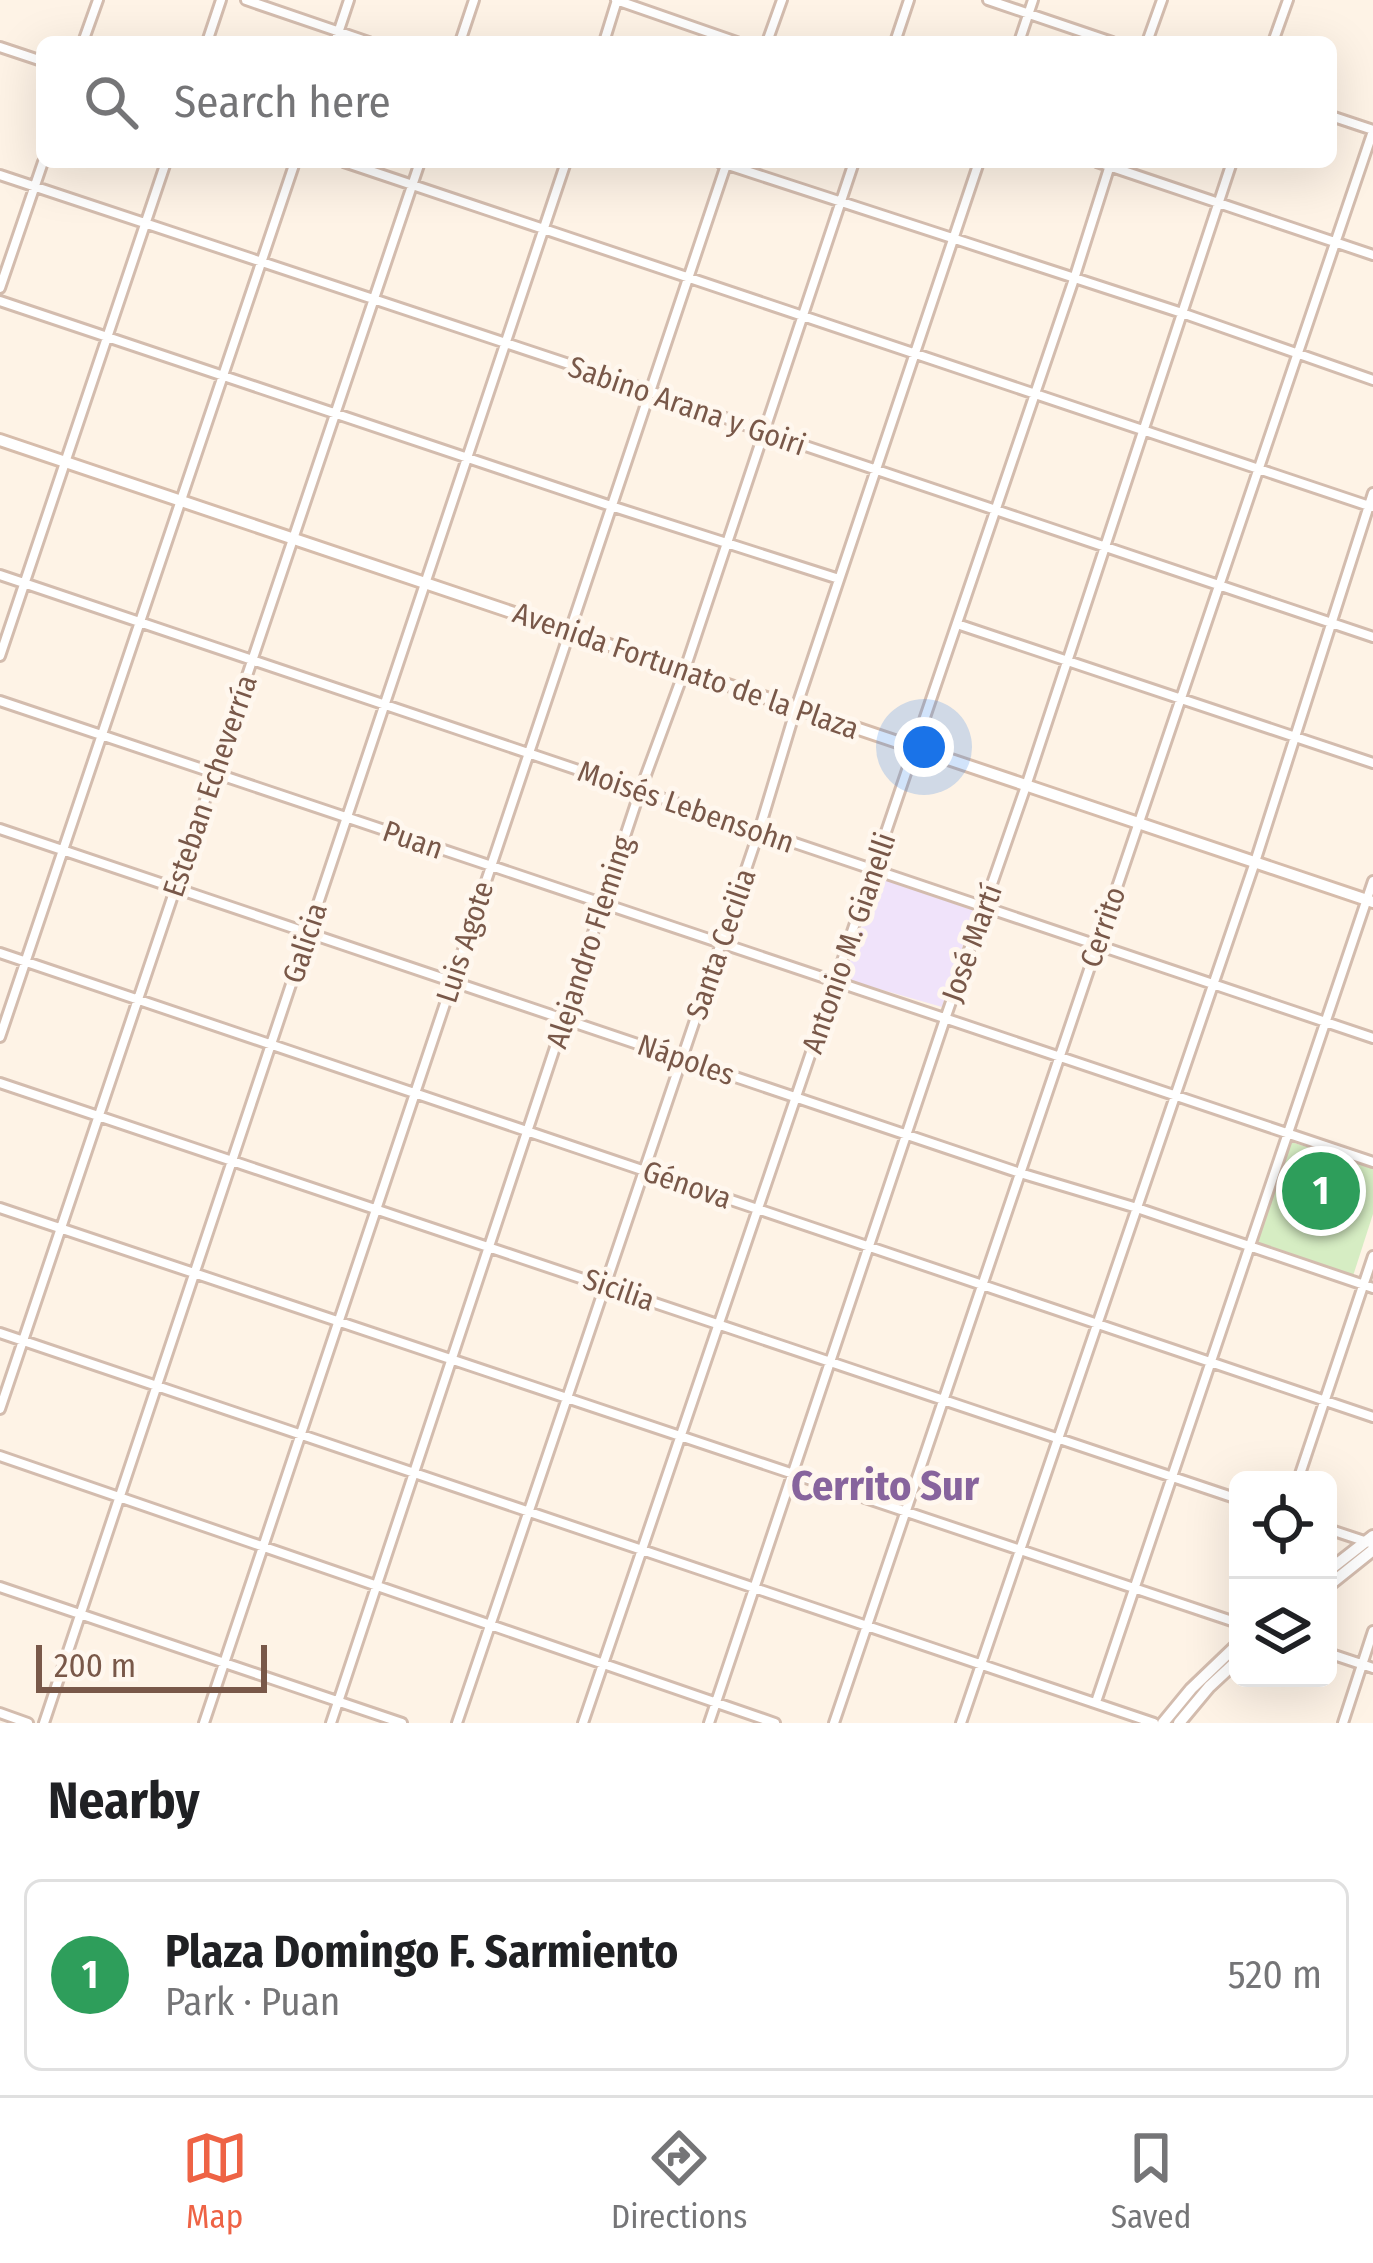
<!DOCTYPE html>
<meta charset="utf-8">
<style>
body{margin:0;font-family:"Fira Sans Condensed",sans-serif;background:#f6f6f6;color:#202124}
.controls{position:absolute;right:36px;bottom:36px;display:grid;overflow:hidden;border-radius:18px;box-shadow:0 12px 48px #0002}
.controls button{width:108px;height:108px;display:grid;place-items:center;padding:0;border:0;border-bottom:3px solid #e0e0e0;background:#fff;color:#202124;font:60px sans-serif}
.scale{position:absolute;left:36px;bottom:30px;width:231px;box-sizing:border-box;padding-left:12px;border:6px solid #795849;border-top:0;font-size:33px;line-height:42px;white-space:nowrap;color:#795849;-webkit-text-stroke:9px #fff7ee;paint-order:stroke}
.you{position:absolute;left:924px;top:747px;width:42px;height:42px;margin:-30px;border:9px solid #fff;border-radius:50%;background:#1a73e8;box-shadow:0 0 0 18px #1a73e833}
.badge{display:grid;place-items:center;width:78px;height:78px;border-radius:50%;background:#ee6345;color:#fff;font-size:39px;font-weight:700}
.pin{position:absolute;translate:-50% -50%;border:6px solid #fff;box-shadow:0 3px 12px #0006}
.list{margin:0;padding:0;list-style:none}
h2{display:flex;justify-content:space-between;align-items:center;height:156px;margin:0;padding:0 48px;font-size:51px}
h2 small{font-size:39px;font-weight:400;color:#757577}
.list li{display:grid;grid-template-columns:78px 1fr auto;gap:36px;align-items:center;box-sizing:border-box;height:192px;margin:0 24px 24px;padding:0 24px;border:3px solid #e0e0e0;border-radius:18px}
.list b{display:block;font-size:45px;white-space:nowrap}
.list p{margin:0;font-size:39px;white-space:nowrap;color:#757577}
.list em{font-size:39px;font-style:normal;color:#757577}
.icon{flex:none;width:66px;height:66px;fill:none;stroke:currentColor;stroke-width:2;stroke-linecap:round;stroke-linejoin:round}
.map{position:relative;flex:none;width:1373px;height:1723px;overflow:hidden}
.search{position:absolute;background:#fff;box-shadow:0 12px 48px #0002;left:36px;right:36px;top:36px;height:132px;display:flex;align-items:center;gap:30px;box-sizing:border-box;padding:0 42px;border-radius:18px;color:#757577;font-size:45px}
.sheet{height:372px;background:#fff}
nav{display:flex;justify-content:space-around;align-items:center;box-sizing:border-box;height:168px;border-top:3px solid #e0e0e0;background:#fff;font-size:33px;color:#757577}
nav a{display:grid;justify-items:center;gap:6px}
nav .on{color:#ee6345}
.map>svg:first-child{display:block}
</style>
<div class="map">
<svg width="1373" height="1723" viewBox="0 0 1373 1723">
<rect width="100%" height="100%" fill="#fef3e6"/>
<path fill="#f0e3fa" d="M877,872L977,904L942,1007L841,978Z"/>
<path fill="#d6edc3" d="M1285,1140L1373,1168V1214L1353,1276L1252,1243Z"/>
<g fill="none" stroke-linecap="round" stroke-linejoin="round">
<defs>
<path id="minor" d="M246,0L369,42
M616,0L737,42
M988,0L1112,42
M83,42L98,0
M207,42L221,0
M335,42L349,0
M460,42L474,0
M604,42L617,0
M767,42L782,0
M895,42L909,0
M1019,42L1033,0
M1147,42L1162,0
M1273,42L1288,0
M0,47L42,61
M1331,116L1373,130
M344,162L1372,507
M719,162L1182,313L1373,380
M1097,162L1373,255
M0,175L650,391L764,432L1373,637
M0,288L43,162
M0,301L611,506L839,579
M0,575L1373,1038
M957,624L1373,763
M0,656L166,162
M0,701L1373,1162
M0,829L1020,1173L1137,1208L1373,1288
M0,953L1373,1417
M0,1037L295,162
M0,1083L1238,1499
M0,1208L1238,1623
M0,1333L1154,1723
M0,1409L420,162
M0,1456L775,1723
M1298,1480L1373,1256
M1328,1529L1373,1544
M0,1587L402,1723
M1328,1653L1373,1668
M1096,1702L1373,881
M0,1713L28,1723
M44,1723L566,162
M204,1723L727,162
M331,1723L640,791L685,669L854,162
M457,1723L759,831L796,708L979,162
M583,1723L1074,279L1111,162
M709,1723L945,1019L1026,786L1232,162
M834,1723L1373,131
M961,1723L1255,862L1373,493
M1343,1723L1373,1631"/>
<path id="tertiary" d="M1328,1571L1373,1536
M1328,1586L1373,1550
M1163,1723L1191,1689L1238,1644
M1179,1723L1209,1687L1238,1660"/>
<path id="secondary" d="M0,440L1373,902"/>
</defs>
<use href="#minor" stroke="#d3bcae" stroke-width="14"/>
<use href="#tertiary" stroke="#d3bcae" stroke-width="16"/>
<use href="#secondary" stroke="#d6bcab" stroke-width="16"/>
<use href="#minor" stroke="#fff" stroke-width="8"/>
<use href="#tertiary" stroke="#fff" stroke-width="10"/>
<use href="#secondary" stroke="#fff" stroke-width="10"/>
</g>
<g text-anchor="middle" dominant-baseline="central" stroke-width="10" stroke-linejoin="round" paint-order="stroke">
<g font-size="30" fill="#795849" stroke="#fff7ee">
<text transform="translate(687 406) rotate(19)">Sabino Arana y Goiri</text>
<text transform="translate(686 671) rotate(19)">Avenida Fortunato de la Plaza</text>
<text transform="translate(210 786) rotate(-71)">Esteban Echeverría</text>
<text transform="translate(686 807) rotate(19)">Moisés Lebensohn</text>
<text transform="translate(413 840) rotate(19)">Puan</text>
<text transform="translate(1103 927) rotate(-71)">Cerrito</text>
<text transform="translate(465 942) rotate(-72)">Luis Agote</text>
<text transform="translate(590 942) rotate(-72)">Alejandro Fleming</text>
<text transform="translate(305 943) rotate(-72)">Galicia</text>
<text transform="translate(849 943) rotate(-71)">Antonio M. Gianelli</text>
<text transform="translate(972 943) rotate(-70)">José Martí</text>
<text transform="translate(721 944) rotate(-71)">Santa Cecilia</text>
<text transform="translate(686 1060) rotate(19)">Nápoles</text>
<text transform="translate(687 1185) rotate(19)">Génova</text>
<text transform="translate(619 1290) rotate(19)">Sicilia</text>
</g>
<g font-size="42" font-weight="bold" fill="#87649d" stroke="#fff7ee">
<text x="885" y="1486">Cerrito Sur</text>
</g>
</g>
</svg>
<div class="controls">
<button><svg class="icon" aria-label="locate" viewBox="0 0 24 24"><circle cx="12" cy="12" r="6"/><path d="M12 2v4M12 18v4M2 12h4M18 12h4"/></svg></button>
<button><svg class="icon" aria-label="layers" viewBox="0 0 24 24"><path d="M12 4l9 5-9 5-9-5zM3 14l9 5 9-5"/></svg></button>
</div>
<div class="scale">200 m</div>
<div class="you"></div>
<div class="pin badge" style="left:1321px;top:1191px;background:#2e9e5b">1</div>
<div class="search"><svg class="icon" aria-label="search" viewBox="0 0 24 24"><circle cx="10" cy="10" r="6"/><path d="M15 15l6 6"/></svg>Search here</div>
</div>
<section class="sheet">
<h2>Nearby<small></small></h2>
<ul class="list">
<li><span class="badge" style="background:#2e9e5b">1</span><div><b>Plaza Domingo F. Sarmiento</b><p>Park · Puan</p></div><em>520 m</em></li>
</ul>
</section>
<nav>
<a class="on"><svg class="icon" aria-label="map" viewBox="0 0 24 24"><path d="M3 6l6-2 6 2 6-2v14l-6 2-6-2-6 2zM9 4v14M15 6v14"/></svg>Map</a>
<a><svg class="icon" aria-label="directions" viewBox="0 0 24 24"><path d="M12 3l9 9-9 9-9-9zM9 14v-3h6M13 9l2 2-2 2"/></svg>Directions</a>
<a><svg class="icon" aria-label="saved" viewBox="0 0 24 24"><path d="M7 4h10v16l-5-4-5 4z"/></svg>Saved</a>
</nav>
